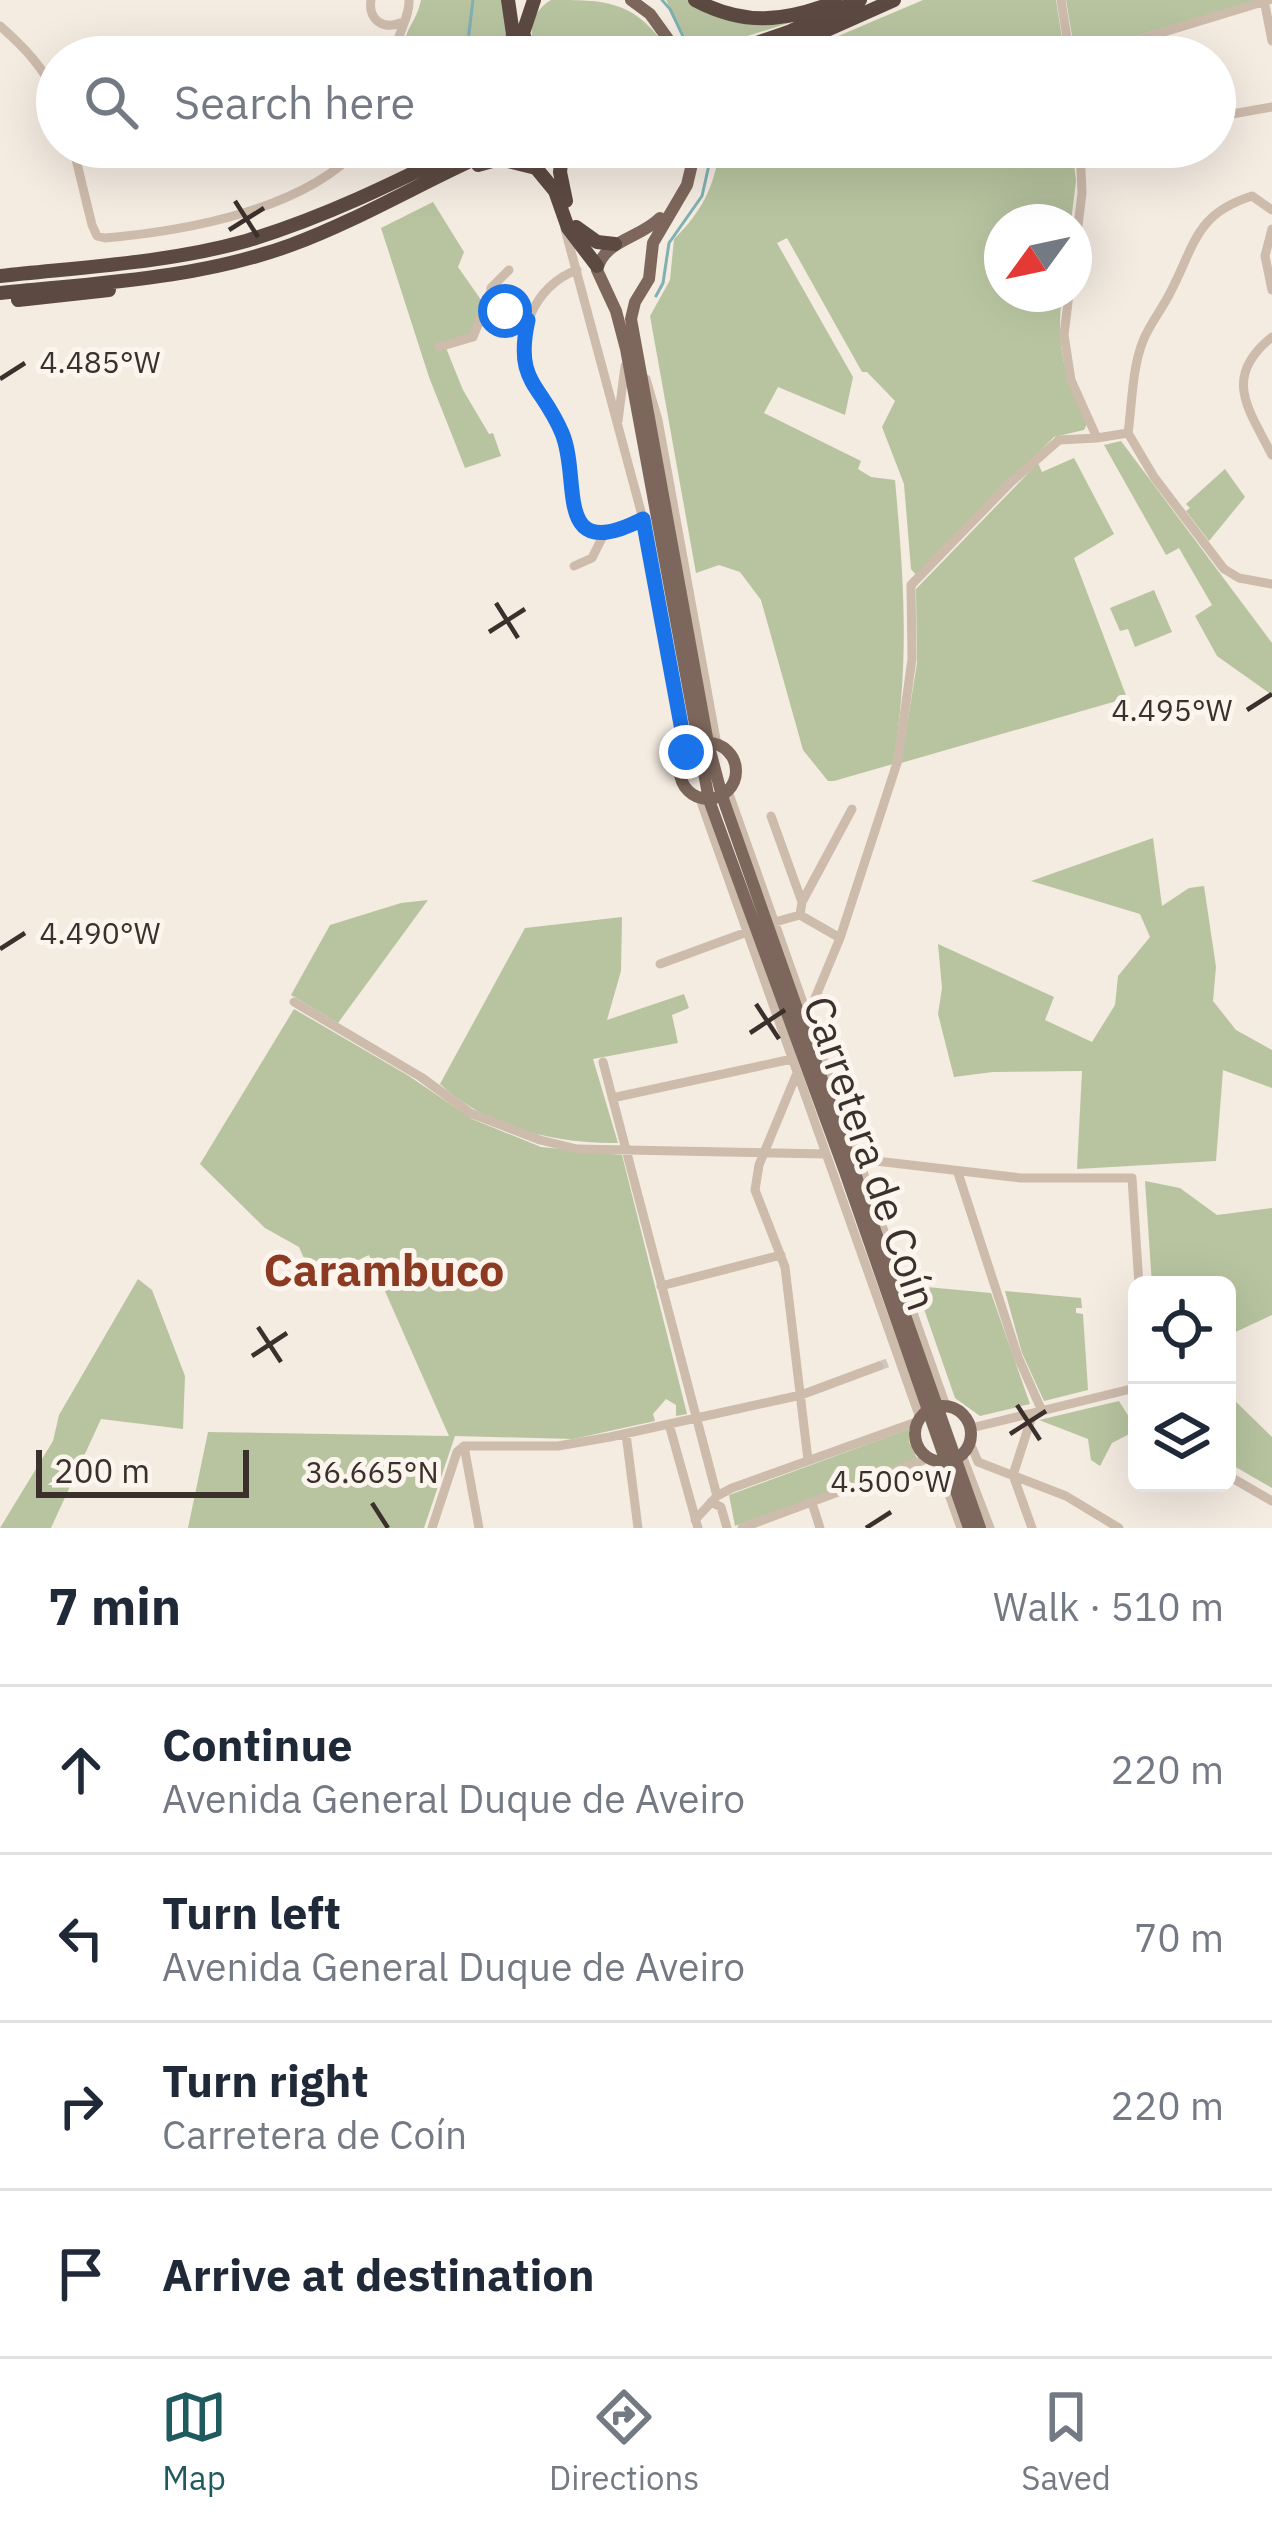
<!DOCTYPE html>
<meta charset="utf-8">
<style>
body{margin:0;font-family:"IBM Plex Sans",sans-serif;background:#f2f2f3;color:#1f2937}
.controls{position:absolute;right:36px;bottom:36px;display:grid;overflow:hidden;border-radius:18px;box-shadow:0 12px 48px #0002}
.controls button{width:108px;height:108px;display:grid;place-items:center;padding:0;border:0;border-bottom:3px solid #e0e1e3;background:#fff;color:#1f2937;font:60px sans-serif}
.compass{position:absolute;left:984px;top:204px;width:108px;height:108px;border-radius:50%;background:#fff;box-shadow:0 12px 48px #0002;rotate:237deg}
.scale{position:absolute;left:36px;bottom:30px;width:213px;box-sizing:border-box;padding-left:12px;border:6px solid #3b302b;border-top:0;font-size:33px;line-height:42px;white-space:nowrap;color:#3b302b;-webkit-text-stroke:9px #fbf5ee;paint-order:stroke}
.stop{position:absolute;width:36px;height:36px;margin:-27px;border:9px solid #1a73e8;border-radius:50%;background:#fff}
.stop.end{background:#1a73e8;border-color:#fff;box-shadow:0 3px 12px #0008}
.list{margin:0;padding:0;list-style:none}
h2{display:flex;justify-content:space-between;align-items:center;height:156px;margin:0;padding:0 48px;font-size:51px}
h2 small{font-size:39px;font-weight:400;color:#747a83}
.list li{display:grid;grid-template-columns:78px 1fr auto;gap:36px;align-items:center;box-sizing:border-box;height:168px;padding:0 48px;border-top:3px solid #e0e1e3}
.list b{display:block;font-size:45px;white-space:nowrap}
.list p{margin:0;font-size:39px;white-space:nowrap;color:#747a83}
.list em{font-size:39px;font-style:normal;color:#747a83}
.icon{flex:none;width:66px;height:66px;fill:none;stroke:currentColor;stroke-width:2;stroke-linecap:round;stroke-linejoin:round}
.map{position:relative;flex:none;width:1272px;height:1528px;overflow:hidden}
.search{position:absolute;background:#fff;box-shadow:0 12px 48px #0002;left:36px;right:36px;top:36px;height:132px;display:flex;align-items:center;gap:30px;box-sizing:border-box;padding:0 42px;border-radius:66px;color:#747a83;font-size:45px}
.sheet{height:828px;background:#fff}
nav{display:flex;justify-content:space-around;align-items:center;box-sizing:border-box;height:168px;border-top:3px solid #e0e1e3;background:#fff;font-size:33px;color:#747a83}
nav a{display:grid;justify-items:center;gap:6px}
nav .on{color:#1f5a5e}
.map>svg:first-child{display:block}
</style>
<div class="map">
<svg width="1272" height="1528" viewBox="0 0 1272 1528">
<rect width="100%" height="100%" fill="#f4ebe1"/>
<path fill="#b8c4a0" d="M421,0H502L507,22L504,57H403C404,25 415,27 421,0Z
M551,0C605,0 632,0 665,45L636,57H539C527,36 529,13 551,0Z
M666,0H690L780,24L792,22L694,53Z
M923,0H1056L1065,57H789Z
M1066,0H1258L1075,54Z
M720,147H1072L1076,181L1071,222H1002V294H1062C1056,349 1064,374 1087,424L1084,430L1054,437L916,575L911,569L904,484L882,427L895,401L867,372H862L787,238L777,243L853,377L845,415L778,387L764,413L861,461L858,469L871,477L895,480C904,581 910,663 893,764L834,781H828L803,750L761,600L740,572L719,565L696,573L650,316L670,280L674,239C702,212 715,185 720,147Z
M433,202L464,252L458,267L486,307L469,336L446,348L463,390L489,434L493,433L501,456L465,468L429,377L381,228Z
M1121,441L1272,643V695L1217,656L1195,616L1212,605L1179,548L1166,555L1104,445Z
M1074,458L1114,534L1074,558L1127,698L901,763L917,663L916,589L1038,463L1042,472Z
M1225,469L1245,497L1209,541L1186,511L1190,508L1186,504Z
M1154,590L1172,632L1135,647L1128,629L1120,631L1110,608Z
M1153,838L1162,906L1189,888L1204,886L1216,967L1213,1001L1236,1030L1272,1050V1088L1223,1070L1216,1161L1077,1169L1082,1071L993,1072L954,1077L938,1014L942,988L938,944L1054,997L1045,1020L1092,1042L1115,1005L1118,976L1150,937L1140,914L1031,881Z
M428,900L338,1023L291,995L330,925L401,903Z
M622,917L621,971L607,1020L684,994L689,1008L672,1015L678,1043L593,1059L618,1143C556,1144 486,1127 440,1084L525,928Z
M294,1009L409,1076L472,1119L541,1147L622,1155L687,1414L676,1416V1405L666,1399L653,1414L655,1421L573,1439L455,1436L424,1528H188L208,1432L449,1436L369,1255L314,1281L299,1247L265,1228L200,1164Z
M1145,1181L1180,1188L1217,1215L1272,1208V1315L1227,1336V1285H1152Z
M138,1279L152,1290L185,1376L183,1429L101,1419L51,1528H0L53,1441L59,1415Z
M916,1286L991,1293L1030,1404L980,1416L955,1398Z
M1005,1291L1081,1298L1082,1308H1076V1313L1083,1314L1088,1390L1044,1401L1022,1353Z
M1227,1393L1272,1437V1488L1227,1462Z
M1119,1401L1137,1430L1112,1443L1100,1466L1091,1460L1088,1439L1039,1420Z
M909,1429V1442L918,1460L735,1526L729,1495Z"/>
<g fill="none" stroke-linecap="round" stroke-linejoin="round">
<path stroke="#7fb0b2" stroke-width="3" d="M662,0L670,9L693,57
M466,57L473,0
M656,296L663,283L669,243L702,196L713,147"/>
<path stroke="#cfc6bd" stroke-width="9" stroke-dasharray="9 4.5" stroke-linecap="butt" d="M879,1366L890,1362"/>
<path stroke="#cdbbac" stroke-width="9" d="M371,0C368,19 382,30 400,23
M1061,0L1070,57
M1264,0L1272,41
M0,26C24,47 44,68 57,97
M395,57C395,35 410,19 409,0
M1082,57L1269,0
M1215,117L1272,107
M73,147L92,225L97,236L105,238C185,231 305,210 360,147
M565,229L643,519L686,752
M1272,229L1265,256L1272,290
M1074,258L1082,193L1080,147
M577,270C534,285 513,337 529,378C536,399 555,414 563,434C581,482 552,565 643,519
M1069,294L1064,335L1071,380L1097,438L1128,433
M490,310L528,320
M1272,337C1222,377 1248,408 1272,455
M439,347L473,337L481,317L490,310L491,288L509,270
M646,379L658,420L717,745
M618,421L625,366
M1128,433C1132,405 1132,368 1143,341C1150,323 1163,308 1171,291C1195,245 1195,214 1252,196L1272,210
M1128,433L1154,477L1224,569L1239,578L1272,584
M574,566L592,558L604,534
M728,791L946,1406
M700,799L920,1418
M771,816L802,902L800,915
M802,902L852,809
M775,922L800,915L840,938
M660,964L747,932
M294,1002L421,1077L470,1113L540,1140L577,1149L826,1154
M808,1015L840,938L898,760L912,659L911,585L1010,483L1059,440L1097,438
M603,1062L717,1496
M797,1073L759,1165L755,1190L785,1267L808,1460
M612,1098L792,1059
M859,1159L1021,1178H1132L1139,1285
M958,1173L1018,1357L1042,1411
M661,1286L781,1255
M669,1424L698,1528
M971,1428L1135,1388
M626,1434L638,1528
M970,1443L978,1462L1066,1496L1119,1528
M464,1446H558L610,1437L801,1395L879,1366
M464,1446L479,1528
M962,1455L990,1528
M937,1461L961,1528
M1013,1475L1033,1413
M1013,1475L1032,1528
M1227,1475L1272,1501
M711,1502L721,1507L727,1528
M812,1503L820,1528
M695,1520L717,1496L732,1488L919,1421
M432,1528L457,1452L464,1446
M742,1528L929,1458"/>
<path stroke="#7d675c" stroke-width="12" d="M631,0L650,14L681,57
M696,147L687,185L653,243L649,279L635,302L631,319L708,743L722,796L980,1528
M660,218C639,239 604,240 597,270L616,311L626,349L709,800L844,1169L969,1528
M680 771a28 28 0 1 1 56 0a28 28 0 1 1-56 0Z
M915 1434a28 28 0 1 1 56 0a28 28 0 1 1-56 0Z"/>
<path stroke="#5c4a42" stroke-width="14" d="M508,0L513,34L510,57
M695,0C744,26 784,22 835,2
M531,57L523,33L534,0
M716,57L791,31L860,0
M766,57L894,0
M563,147L560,172L566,201
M478,165L500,159L536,168L555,191L568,228L597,266
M576,227L597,242L615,244
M0,276C82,267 167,263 246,241C323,218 394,183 466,147
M0,293C98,283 198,279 291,245C364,218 430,177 501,147
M18,300L109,290"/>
</g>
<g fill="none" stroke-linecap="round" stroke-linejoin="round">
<path stroke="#1a73e8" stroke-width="15" d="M505,311L528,320C514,383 541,383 562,433C582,480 551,566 643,519L686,752"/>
</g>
<path fill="none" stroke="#3b302b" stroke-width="4.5" d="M235,201L258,237M229,230L264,208M0,379L25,363M496,603L518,638M489,632L525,609M1247,710L1272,694M0,949L25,933M756,1004L779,1039M750,1033L785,1010M258,1327L281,1362M252,1356L287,1333M1017,1405L1040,1440M1010,1434L1046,1411M372,1503L388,1528M866,1528L891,1512"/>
<g text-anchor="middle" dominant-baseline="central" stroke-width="10" stroke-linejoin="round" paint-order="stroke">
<g font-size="42" fill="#3b302b" stroke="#fbf5ee">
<text transform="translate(871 1153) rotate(71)">Carretera de Coín</text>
</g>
<g font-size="45" font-weight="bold" fill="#8c3b22" stroke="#fbf5ee">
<text x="384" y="1269">Carambuco</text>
</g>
</g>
<g font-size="30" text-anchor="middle" fill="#3b302b" stroke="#fbf5ee" stroke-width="10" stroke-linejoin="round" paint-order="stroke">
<text x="100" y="373">4.485°W</text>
<text x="1172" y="721">4.495°W</text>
<text x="100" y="944">4.490°W</text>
<text x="372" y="1483">36.665°N</text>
<text x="891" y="1492">4.500°W</text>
</g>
</svg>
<div class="controls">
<button><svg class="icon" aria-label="locate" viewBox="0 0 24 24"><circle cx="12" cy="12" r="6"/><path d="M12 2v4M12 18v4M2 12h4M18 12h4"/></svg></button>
<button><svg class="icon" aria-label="layers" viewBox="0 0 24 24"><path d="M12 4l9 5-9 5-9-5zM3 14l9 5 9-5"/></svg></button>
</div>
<svg class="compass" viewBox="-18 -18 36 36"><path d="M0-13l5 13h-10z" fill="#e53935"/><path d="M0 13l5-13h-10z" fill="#747a83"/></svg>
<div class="scale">200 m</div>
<div class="stop" style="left:505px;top:311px"></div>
<div class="stop end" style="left:686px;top:752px"></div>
<div class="search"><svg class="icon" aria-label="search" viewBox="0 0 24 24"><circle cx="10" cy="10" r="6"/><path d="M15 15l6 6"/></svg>Search here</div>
</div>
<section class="sheet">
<h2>7 min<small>Walk · 510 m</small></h2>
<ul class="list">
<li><svg class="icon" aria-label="ahead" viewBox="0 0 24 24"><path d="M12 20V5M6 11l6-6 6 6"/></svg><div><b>Continue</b><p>Avenida General Duque de Aveiro</p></div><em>220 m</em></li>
<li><svg class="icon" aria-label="left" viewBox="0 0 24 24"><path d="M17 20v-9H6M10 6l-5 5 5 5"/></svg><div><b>Turn left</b><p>Avenida General Duque de Aveiro</p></div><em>70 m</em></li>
<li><svg class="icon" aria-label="right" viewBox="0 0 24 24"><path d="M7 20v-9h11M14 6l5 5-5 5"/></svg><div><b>Turn right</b><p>Carretera de Coín</p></div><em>220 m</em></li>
<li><svg class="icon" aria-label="arrive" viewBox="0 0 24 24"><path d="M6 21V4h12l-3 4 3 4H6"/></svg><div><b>Arrive at destination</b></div></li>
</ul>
</section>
<nav>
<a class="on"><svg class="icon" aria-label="map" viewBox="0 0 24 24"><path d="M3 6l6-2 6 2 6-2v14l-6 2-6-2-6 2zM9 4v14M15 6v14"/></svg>Map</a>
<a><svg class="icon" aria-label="directions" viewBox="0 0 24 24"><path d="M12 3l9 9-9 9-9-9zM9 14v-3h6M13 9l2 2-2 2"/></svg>Directions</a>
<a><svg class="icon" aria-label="saved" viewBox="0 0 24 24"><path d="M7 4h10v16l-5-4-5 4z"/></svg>Saved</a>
</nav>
